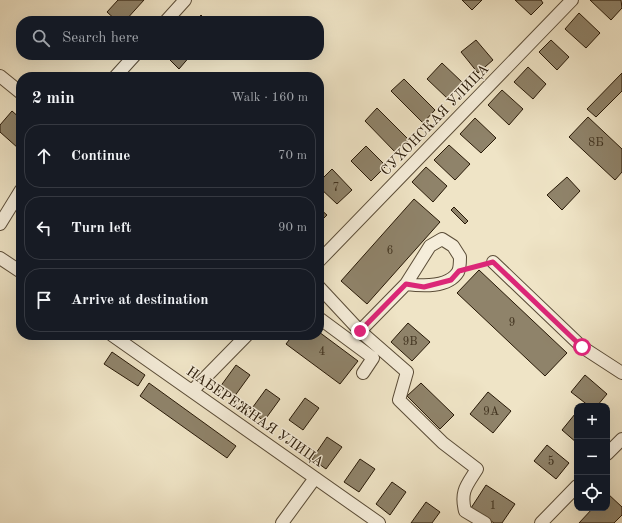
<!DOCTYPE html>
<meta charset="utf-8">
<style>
body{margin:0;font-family:"Old Standard TT",serif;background:#242831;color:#f1f3f6}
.controls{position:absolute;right:12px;bottom:12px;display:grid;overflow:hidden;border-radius:8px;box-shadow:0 4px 16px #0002}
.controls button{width:36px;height:36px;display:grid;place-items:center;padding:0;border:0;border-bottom:1px solid #363941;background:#171b24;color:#f1f3f6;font:20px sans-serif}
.stop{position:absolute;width:12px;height:12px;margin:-9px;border:3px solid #db2777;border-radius:50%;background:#fff}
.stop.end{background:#db2777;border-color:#fff;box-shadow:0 1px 4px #0008}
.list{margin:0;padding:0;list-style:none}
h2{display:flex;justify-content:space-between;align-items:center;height:52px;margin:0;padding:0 16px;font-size:17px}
h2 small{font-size:13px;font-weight:400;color:#9ea1a6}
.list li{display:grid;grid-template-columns:26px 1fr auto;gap:12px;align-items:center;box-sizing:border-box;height:64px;margin:0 8px 8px;padding:0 8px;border:1px solid #363941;border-radius:16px}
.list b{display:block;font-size:15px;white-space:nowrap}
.list em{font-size:13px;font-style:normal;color:#9ea1a6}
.icon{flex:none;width:22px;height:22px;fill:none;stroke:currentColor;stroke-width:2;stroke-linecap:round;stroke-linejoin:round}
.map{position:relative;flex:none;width:622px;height:523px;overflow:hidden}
.search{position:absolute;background:#171b24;box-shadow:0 4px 16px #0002;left:16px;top:16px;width:308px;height:44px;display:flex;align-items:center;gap:10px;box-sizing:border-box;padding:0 14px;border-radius:16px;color:#9ea1a6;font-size:15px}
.panel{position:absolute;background:#171b24;box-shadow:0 4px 16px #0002;left:16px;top:72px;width:308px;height:268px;border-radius:16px}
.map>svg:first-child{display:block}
</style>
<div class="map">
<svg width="622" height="523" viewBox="0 0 622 523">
<rect width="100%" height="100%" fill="#efe4c6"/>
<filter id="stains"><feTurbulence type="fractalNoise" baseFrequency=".005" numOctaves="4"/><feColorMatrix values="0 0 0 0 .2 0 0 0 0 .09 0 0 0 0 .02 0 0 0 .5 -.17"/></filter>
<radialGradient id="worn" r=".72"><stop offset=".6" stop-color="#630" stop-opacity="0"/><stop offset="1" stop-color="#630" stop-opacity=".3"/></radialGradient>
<path fill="#8f836a" stroke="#281907" d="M118,0H144L125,21H117L107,12Z
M462,0H482L472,10Z
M515,0H541L543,3L531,15Z
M590,0H621L622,8L611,20Z
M579,13L600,33L586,48L565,29Z
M201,15L207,21H196Z
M476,40L493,60L478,73L461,52Z
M551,40L569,57L557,70L539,52Z
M165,55H191L179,69Z
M442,63L463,83L448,99L427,79Z
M528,67L546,84L533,99L514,82Z
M622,73V91L596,117L587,109Z
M404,79L435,110L423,123L391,91Z
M502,90L523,109L509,125L488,105Z
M377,108L409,140L396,153L365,121Z
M12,111L21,119V144L18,148L0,132V125Z
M588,117L622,149V172L615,180L569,137Z
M475,118L496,138L481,153L460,134Z
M449,145L470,164L455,180L434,160Z
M366,146L386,166L371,181L351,161Z
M426,167L447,186L433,202L412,182Z
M332,169L352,190L337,204L319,187V182Z
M567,177L580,191L562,210L547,195Z
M414,199L440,222L367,304L341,281Z
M454,207L468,221L465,224L451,210Z
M319,208L327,215L319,223Z
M479,270L567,353L545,376L457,293Z
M408,323L430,342L412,361L391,342Z
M319,332L358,361L340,384L286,344L293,335H319Z
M112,352L145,375L138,386L104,364Z
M236,365L250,375L234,397L220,387Z
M585,375L607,394L597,406H589L571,392Z
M149,383L236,446L227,458L140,396Z
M421,383L454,415L440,429L407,396Z
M266,389L280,399L264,421L250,411Z
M488,392L511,411L493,433L470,414Z
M305,398L319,408L303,430L289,420Z
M575,414L577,415V443L562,430Z
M327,437L342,447L326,469L312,459Z
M547,445L569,463L556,479L534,461Z
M360,459L375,469L359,492L344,482Z
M392,482L406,492L390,515L376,504Z
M486,485L515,504L502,523H494L471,508Z
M607,493L622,507V515L614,523H579L593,508H607Z
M426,502L440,512L432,523H411Z"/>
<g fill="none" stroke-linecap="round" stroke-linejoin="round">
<defs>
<path id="minor" d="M166,21L185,0
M0,76L21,93
M115,77L135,55
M0,224L21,190
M0,258L21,272
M319,261L572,0
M493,262L582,347L622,373
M319,287L360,331L406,284L430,246L442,239L453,246L460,257C460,261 460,268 458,272C448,288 422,286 406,284
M319,318L373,358L363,373
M360,331L407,372L399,400L443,443L477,469C467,485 460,491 465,511L485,523
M112,335L379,523
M193,390L247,335
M607,454L622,439
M282,523L315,478
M541,523L577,486"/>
</defs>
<use href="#minor" stroke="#5a4c37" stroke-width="14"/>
<path stroke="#281907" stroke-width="2" stroke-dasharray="1 2" stroke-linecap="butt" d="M471,267L482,264"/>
<use href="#minor" stroke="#f5edda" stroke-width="12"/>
</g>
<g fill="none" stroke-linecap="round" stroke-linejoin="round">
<path stroke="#db2777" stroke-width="5" d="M360,331L406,284L424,287L451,280L459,271L493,262L582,347"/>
</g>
<g text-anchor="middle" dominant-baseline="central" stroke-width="3" stroke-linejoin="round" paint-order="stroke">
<g font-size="12" fill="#423420">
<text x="596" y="143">8Б</text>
<text x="336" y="188">7</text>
<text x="390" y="251">6</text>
<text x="512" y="323">9</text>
<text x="410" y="342">9В</text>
<text x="322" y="352">4</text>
<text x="491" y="412">9А</text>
<text x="551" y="462">5</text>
<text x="493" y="506">1</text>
</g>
<g font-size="14" fill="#281907" stroke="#f5edda">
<text transform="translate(435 120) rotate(-46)">СУХОНСКАЯ УЛИЦА</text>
<text transform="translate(255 417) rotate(35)">НАБЕРЕЖНАЯ УЛИЦА</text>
</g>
</g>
<rect width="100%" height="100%" filter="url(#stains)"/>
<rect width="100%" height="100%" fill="url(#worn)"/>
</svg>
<div class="controls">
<button>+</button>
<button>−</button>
<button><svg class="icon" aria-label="locate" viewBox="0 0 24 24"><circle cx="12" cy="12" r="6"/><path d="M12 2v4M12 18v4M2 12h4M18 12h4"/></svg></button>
</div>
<div class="stop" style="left:582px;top:347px"></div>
<div class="stop end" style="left:360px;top:331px"></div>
<div class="search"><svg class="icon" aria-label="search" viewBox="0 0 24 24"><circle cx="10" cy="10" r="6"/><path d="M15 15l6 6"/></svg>Search here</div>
<section class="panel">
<h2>2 min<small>Walk · 160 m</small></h2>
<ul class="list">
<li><svg class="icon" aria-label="ahead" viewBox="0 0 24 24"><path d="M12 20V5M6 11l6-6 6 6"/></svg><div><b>Continue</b></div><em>70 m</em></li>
<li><svg class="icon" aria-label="left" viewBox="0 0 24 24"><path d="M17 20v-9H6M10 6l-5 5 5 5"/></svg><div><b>Turn left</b></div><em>90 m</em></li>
<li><svg class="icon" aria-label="arrive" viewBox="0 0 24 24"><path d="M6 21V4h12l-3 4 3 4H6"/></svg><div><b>Arrive at destination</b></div></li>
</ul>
</section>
</div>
